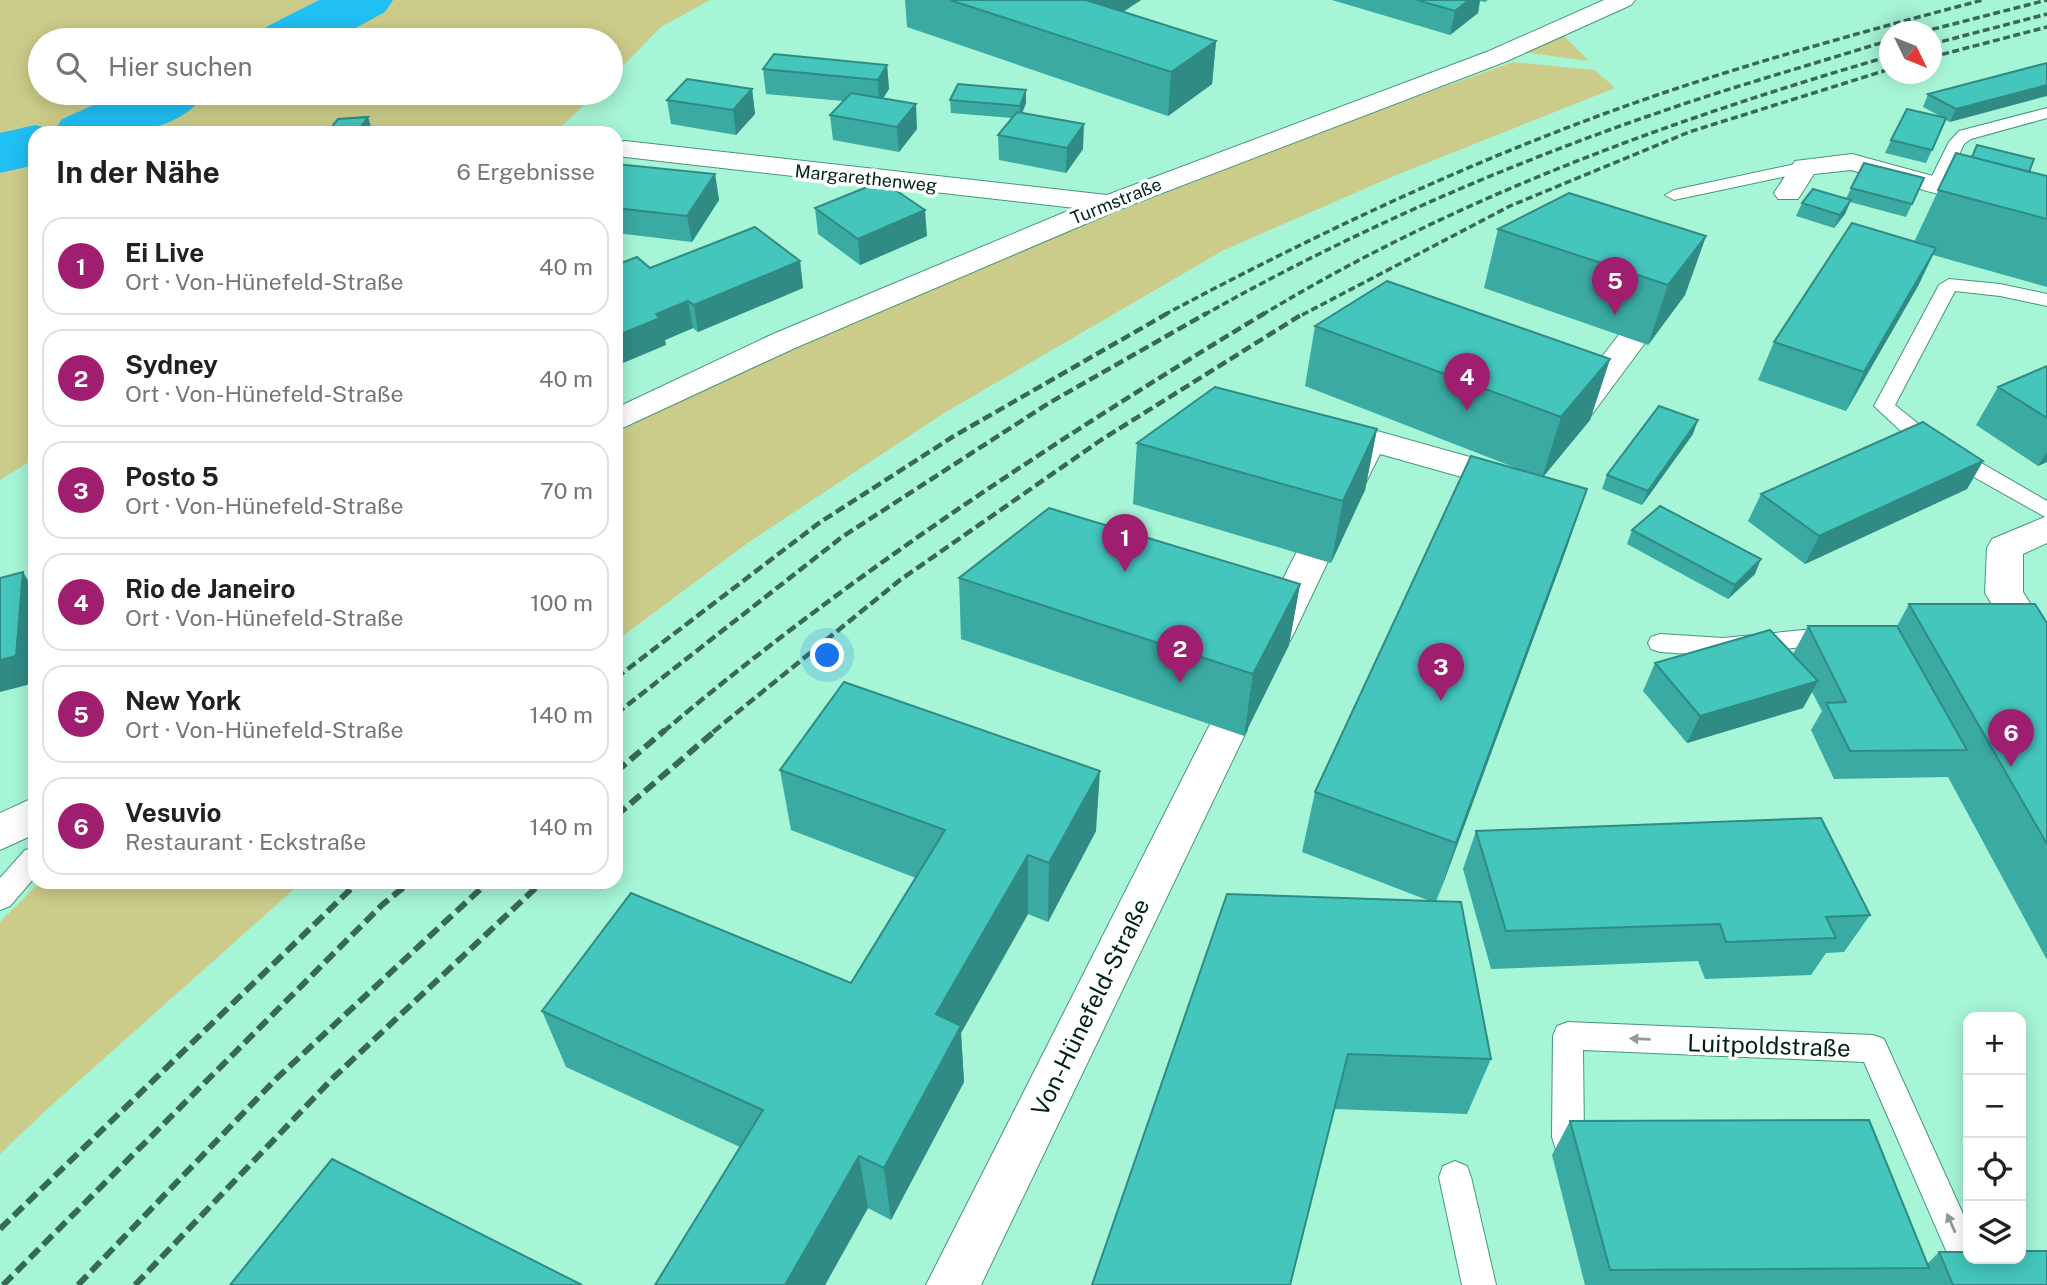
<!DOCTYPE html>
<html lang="de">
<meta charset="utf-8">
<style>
body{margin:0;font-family:"Public Sans",sans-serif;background:#f6f6f6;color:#202124}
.controls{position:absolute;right:21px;bottom:21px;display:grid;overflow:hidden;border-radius:14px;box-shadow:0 4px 18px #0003}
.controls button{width:63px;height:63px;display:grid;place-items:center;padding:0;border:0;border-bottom:2px solid #e0e0e0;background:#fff;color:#202124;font:35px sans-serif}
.compass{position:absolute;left:1879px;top:21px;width:63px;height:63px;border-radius:50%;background:#fff;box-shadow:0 4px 18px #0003;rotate:133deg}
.you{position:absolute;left:828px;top:656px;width:24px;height:24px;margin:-18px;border:5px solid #fff;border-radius:50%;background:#1a73e8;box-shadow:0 0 0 10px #1a73e833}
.badge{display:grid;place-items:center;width:46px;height:46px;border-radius:50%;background:#9f1e6f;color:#fff;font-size:23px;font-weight:700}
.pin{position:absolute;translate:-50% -58px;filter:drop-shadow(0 2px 4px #0008)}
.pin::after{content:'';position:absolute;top:37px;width:24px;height:21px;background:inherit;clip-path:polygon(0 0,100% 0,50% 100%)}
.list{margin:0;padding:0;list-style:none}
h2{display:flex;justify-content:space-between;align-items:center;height:91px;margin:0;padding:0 28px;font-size:30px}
h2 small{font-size:23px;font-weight:400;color:#757577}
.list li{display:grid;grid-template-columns:46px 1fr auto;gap:21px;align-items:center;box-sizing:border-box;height:98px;margin:0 14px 14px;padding:0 14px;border:2px solid #e0e0e0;border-radius:21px}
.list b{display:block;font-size:26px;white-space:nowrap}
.list p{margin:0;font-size:23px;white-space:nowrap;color:#757577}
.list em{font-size:23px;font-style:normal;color:#757577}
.icon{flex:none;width:38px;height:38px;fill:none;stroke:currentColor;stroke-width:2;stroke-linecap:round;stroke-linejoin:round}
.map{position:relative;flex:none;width:2047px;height:1285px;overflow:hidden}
.search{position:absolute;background:#fff;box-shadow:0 4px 18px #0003;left:28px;top:28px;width:595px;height:77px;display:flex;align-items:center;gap:18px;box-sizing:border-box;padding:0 24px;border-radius:38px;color:#757577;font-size:26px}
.panel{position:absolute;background:#fff;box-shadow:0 4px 18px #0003;left:28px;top:126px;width:595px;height:763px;border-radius:21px}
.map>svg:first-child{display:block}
</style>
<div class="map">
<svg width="2047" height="1285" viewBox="0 0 2047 1285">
<rect width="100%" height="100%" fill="#a6f5d6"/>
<path fill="#cccc8a" d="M0,0H710L661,27L611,78V40H40V93H596L555,133H35V458L0,480Z
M1563,35L1589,61L1523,52Z
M1513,62L1595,70L1615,88L1394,176L1224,250L944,413L749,542L616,641V433L770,356L1058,235L1352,120Z
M40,882H302L44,1112L0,1154V922Z"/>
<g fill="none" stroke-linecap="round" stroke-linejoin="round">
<path fill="#20bff4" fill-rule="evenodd" d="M319,0H393L385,12L333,40H257L266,27Z
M121,93H206C171,144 89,133 35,133V165L0,173V133L35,125L55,130L62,119Z"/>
<defs>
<path id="lane" d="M2047,108V118L1971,139L1964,144L1942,190L1936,191L1927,186L1949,142L1959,131Z
M1805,162L1814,167L1811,171L1674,200L1665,195L1674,190Z
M1949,279L2000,284L2047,294V306L2000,296L1955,291L1895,405L1931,434L2047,501V518L1915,444L1874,406L1939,285Z
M1835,627L1844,630L1847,636L1844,642L1723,656L1660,652L1651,649L1648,643L1651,637L1660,634L1723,638Z
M35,847V877L10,906L0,910V878L25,850Z
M1568,1022L1873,1035L1884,1039L1968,1225V1259H1984L1995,1285H1961L1864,1062L1583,1050L1584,1137L1588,1155L1583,1166L1572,1170L1561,1166L1552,1137L1553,1036L1557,1026Z
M1455,1161L1467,1166L1471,1177L1496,1285H1462L1439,1177L1443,1166Z"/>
<path id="street" d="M1604,0H1635L1631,5L1507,61L1118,210L795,348L616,431V408L773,334L1075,208L625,157L616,155V143L625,141L1107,195L1489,51Z
M1852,154L2047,207V224L1851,170L1814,174L1798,199H1778L1774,193L1795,161Z
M1632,330L1643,332L1648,339L1587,421L1575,424L1563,421L1558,414L1563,407L1621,332Z
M1370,429L1527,473L1532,481L1527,489L1515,492L1380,454L1361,492L1349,495L1337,492L1332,484L1358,433Z
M2047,516V543L2023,554V592L2047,630V676L2033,672L1985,593L1987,548L1992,539Z
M1312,545L1325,548L1330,557L1295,631L1290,641L1276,645L1262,641L1257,631L1294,557L1299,548Z
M1227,715L1241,719L1247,730L981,1285H926L1207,730L1213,719Z
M35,797V834L0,850V813Z"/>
</defs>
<use href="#lane" stroke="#48967a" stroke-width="2"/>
<use href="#street" stroke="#48967a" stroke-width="2"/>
<use href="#lane" fill="#fff" fill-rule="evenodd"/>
<use href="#street" fill="#fff" fill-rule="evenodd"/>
<path stroke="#386857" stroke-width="3.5" stroke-dasharray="7 3.5" stroke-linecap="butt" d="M1922,32L2047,0
M1932,44L2047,14
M1932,57L2047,27
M1164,315C1329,227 1500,147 1678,88C1778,55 1880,27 1983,0
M1204,315C1349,233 1505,165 1663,111C1738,85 1814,64 1890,40
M1262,315C1458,196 1671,120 1890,56
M1302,315L1510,206L1689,132L1890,69"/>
<path stroke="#386857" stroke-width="4.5" stroke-dasharray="10 4.5" stroke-linecap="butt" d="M616,678L819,523L954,436L1168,313
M616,714L842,537L1049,403L1207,313
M663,732C850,574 1057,439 1265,313
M713,732L900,580L1101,440L1304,313"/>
<path stroke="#386857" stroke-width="6" stroke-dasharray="13 6" stroke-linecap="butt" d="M616,772L665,730
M616,816L716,730
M0,1229L358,882
M3,1285L382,905L410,882
M78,1285L277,1078L488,882
M135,1285L333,1078L542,882"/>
</g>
<path fill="#3aaaa2" d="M905,0H1141L1123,12L1216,41L1212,84L1168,116L907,27Z
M1332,0H1488L1485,2L1480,1L1478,13L1450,35Z
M2047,63L1950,122L1946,120L1926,163L1885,153L1891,140L1942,117L1923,107L1928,94Z
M887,65L889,89L883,98L917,129L899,152L833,140L830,115L843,101L766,94L763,69Z
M752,89L755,114L736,135L671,124L667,100Z
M950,100L1026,103L1022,113L1083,149L1066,173L999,160L998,135L1012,118L951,113Z
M1977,145L2029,172L2047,176V287L1933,255L1918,286L1846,411L1758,380L1774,342L1914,242L1956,153L1971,157Z
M616,164L715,174L719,200L692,242L616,233Z
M1924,178L1906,217L1850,202L1845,214L1834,228L1796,216L1802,203L1846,199L1851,188Z
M815,208L927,236L860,265L818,234Z
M1498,229L1706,236L1685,295L1648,345L1484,288Z
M800,261L803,288L698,332L693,328L665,340L666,345L650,268Z
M1315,326L1610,359L1590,420L1544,476L1587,489L1566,550L1436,901L1491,1059L1467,1114L1334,1109L1092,1285L1430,901L1302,852L1315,792L1516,468L1305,386Z
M2047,366V462L2038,466L1976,425L1998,387Z
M1377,429L1365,490L1331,563L1133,504L1137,443Z
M1693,434L1642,505L1602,489L1607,475Z
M1983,461L1967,489L1805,564L1748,521L1761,494Z
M1632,530L1755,574L1728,599L1627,544Z
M959,578L1300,584L1289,645L1244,736L961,639Z
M1909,604L2047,623V960L1948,777L1834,779L1811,730L1822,711L1812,692L1803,708L1687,743L1643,691L1655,663L1795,656L1793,654L1808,626H1897Z
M780,770L1096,831L1048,922L1028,914L961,1033L964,1082L891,1220L868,1208L825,1285H655L740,1147L566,1067L542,1011L851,983L916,878L791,830Z
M1476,831L1870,915L1844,952L1826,953L1811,975L1705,979L1698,961L1491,969L1463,869Z
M1570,1121L1927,1264L1939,1252L2047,1285H1585L1552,1155Z"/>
<path fill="#308b84" d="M1079,0H1141L1078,40Z
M1469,0H1480L1478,13L1450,35L1455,11Z
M1216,41L1212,84L1168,116L1171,72Z
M887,65L889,89L879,105L878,80Z
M2047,85V96L1950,122L1956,109Z
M752,89L755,114L736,135L733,110Z
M1026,90V103L1020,119V106Z
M916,104L917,129L899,152L897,127Z
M368,117L372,130L370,133H356Z
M1084,124L1083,149L1066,173L1067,148Z
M715,174L719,200L692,242L687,216Z
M1851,200L1845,214L1834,228L1840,215Z
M925,210L927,236L860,265L858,239Z
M1706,236L1685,295L1648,345L1668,285Z
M1936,248L1918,286L1846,411L1864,372Z
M800,261L803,288L698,332L694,305Z
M688,301L693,328L665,340L666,345L616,366V336L656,314Z
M1610,359L1590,420L1542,478L1561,417Z
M1698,420L1693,434L1642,505L1648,491Z
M1377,429L1365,490L1331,563L1343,501Z
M2047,452V462L2038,466Z
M1983,461L1967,489L1805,564L1819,536Z
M1587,489L1566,550L1436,903L1456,843Z
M1761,559L1755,574L1728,599L1735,585Z
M23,572L35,592V683L0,692V660Z
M1300,584L1289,645L1244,736L1253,674Z
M1818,681L1803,708L1687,743L1700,716Z
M1100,771L1096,831L1048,922L1049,863Z
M1028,855V914L961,1033L964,1082L891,1220L884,1168L936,1014Z
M859,1156L868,1208L825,1285H785Z"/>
<path fill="#44c6bc" stroke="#308b84" stroke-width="2" d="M950,0H1086L1216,41L1171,72Z
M1417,0H1469L1455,11Z
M774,54L887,65L878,80L763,69Z
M2047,63V85L1956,109L1928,94Z
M687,79L752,89L733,110L667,100Z
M958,84L1026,90L1020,106L950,100Z
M851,93L916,104L897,127L830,115Z
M1907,109L1946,118L1932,150L1891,140Z
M1017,112L1084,124L1067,148L998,135Z
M368,117L356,133H327L338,119Z
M1977,145L2034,159L2029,172L1972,157Z
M1956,153L2047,176V219L1938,190Z
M1864,163L1924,178L1912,204L1851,188Z
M616,164L715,174L687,216L616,208Z
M882,181L925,210L858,239L815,208Z
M1813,189L1851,200L1840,215L1802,203Z
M1569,193L1706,236L1668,285L1498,229Z
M1852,223L1936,248L1864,372L1774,342Z
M755,227L800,261L694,305L688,301L656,314L660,318L616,336V265L637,257L650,268Z
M1387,281L1610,359L1561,417L1315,326Z
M2047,366V418L1998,387Z
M1215,387L1377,429L1343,501L1137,443Z
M1659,406L1698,420L1648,491L1607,475Z
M1923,422L1983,461L1819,536L1761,494Z
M1471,456L1587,489L1456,843L1315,792Z
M1660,506L1761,559L1735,585L1632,530Z
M1049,508L1300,584L1253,674L959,578Z
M23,572L16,656L0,660V578Z
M1909,604H2035L2047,623V844Z
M1808,626H1897L1967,750L1850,751L1826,703L1846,702Z
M1770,630L1818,681L1700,716L1655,663Z
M844,682L1100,771L1049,863L1028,855L936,1014L961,1026L884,1168L859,1156L785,1285H655L763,1110L542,1011L631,893L851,983L945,830L780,770Z
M1821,818L1870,915L1826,917L1836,938L1726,942L1720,924L1506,931L1476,831Z
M1227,894L1461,902L1491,1059L1348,1054L1290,1285H1092Z
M1869,1120L1929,1268L1610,1270L1570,1121Z
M332,1159L582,1285H230Z
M2021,1251H2047V1285H1953L1939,1252H1968V1259H2021Z"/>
<defs><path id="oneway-solid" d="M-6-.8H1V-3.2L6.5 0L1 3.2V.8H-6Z" transform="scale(1.75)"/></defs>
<g fill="#8d9c97">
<use href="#oneway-solid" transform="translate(1640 1039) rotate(-178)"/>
<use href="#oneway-solid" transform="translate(1951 1223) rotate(-114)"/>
</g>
<g text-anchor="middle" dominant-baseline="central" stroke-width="7" stroke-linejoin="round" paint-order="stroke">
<g font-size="18" fill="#012218" stroke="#fff">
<text transform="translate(866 178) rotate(6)">Margarethenweg</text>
<text transform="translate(1116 201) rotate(-22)">Turmstraße</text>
</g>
<g font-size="24" fill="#012218" stroke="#fff">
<text transform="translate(1090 1007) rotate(-64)">Von-Hünefeld-Straße</text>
<text transform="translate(1769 1045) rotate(2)">Luitpoldstraße</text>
</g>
</g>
</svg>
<div class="controls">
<button>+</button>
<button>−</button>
<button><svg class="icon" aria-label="locate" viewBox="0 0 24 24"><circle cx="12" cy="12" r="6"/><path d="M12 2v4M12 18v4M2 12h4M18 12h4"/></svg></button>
<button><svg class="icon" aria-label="layers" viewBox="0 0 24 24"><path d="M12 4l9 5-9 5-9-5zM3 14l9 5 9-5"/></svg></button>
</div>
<svg class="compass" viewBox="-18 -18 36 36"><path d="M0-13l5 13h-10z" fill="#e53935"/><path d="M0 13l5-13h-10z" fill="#757577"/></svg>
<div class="you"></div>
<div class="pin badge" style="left:1125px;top:572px">1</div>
<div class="pin badge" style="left:1180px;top:683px">2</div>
<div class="pin badge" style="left:1441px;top:701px">3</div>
<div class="pin badge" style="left:1467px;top:411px">4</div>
<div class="pin badge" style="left:1615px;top:315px">5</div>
<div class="pin badge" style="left:2011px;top:767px">6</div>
<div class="search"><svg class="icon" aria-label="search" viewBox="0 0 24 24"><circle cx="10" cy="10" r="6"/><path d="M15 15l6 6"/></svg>Hier suchen</div>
<section class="panel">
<h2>In der Nähe<small>6 Ergebnisse</small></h2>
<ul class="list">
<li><span class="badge">1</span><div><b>Ei Live</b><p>Ort · Von-Hünefeld-Straße</p></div><em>40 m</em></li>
<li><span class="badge">2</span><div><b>Sydney</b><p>Ort · Von-Hünefeld-Straße</p></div><em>40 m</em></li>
<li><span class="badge">3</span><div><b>Posto 5</b><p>Ort · Von-Hünefeld-Straße</p></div><em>70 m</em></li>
<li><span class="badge">4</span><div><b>Rio de Janeiro</b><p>Ort · Von-Hünefeld-Straße</p></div><em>100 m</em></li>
<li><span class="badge">5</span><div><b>New York</b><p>Ort · Von-Hünefeld-Straße</p></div><em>140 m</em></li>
<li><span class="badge">6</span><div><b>Vesuvio</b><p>Restaurant · Eckstraße</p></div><em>140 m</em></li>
</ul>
</section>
</div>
